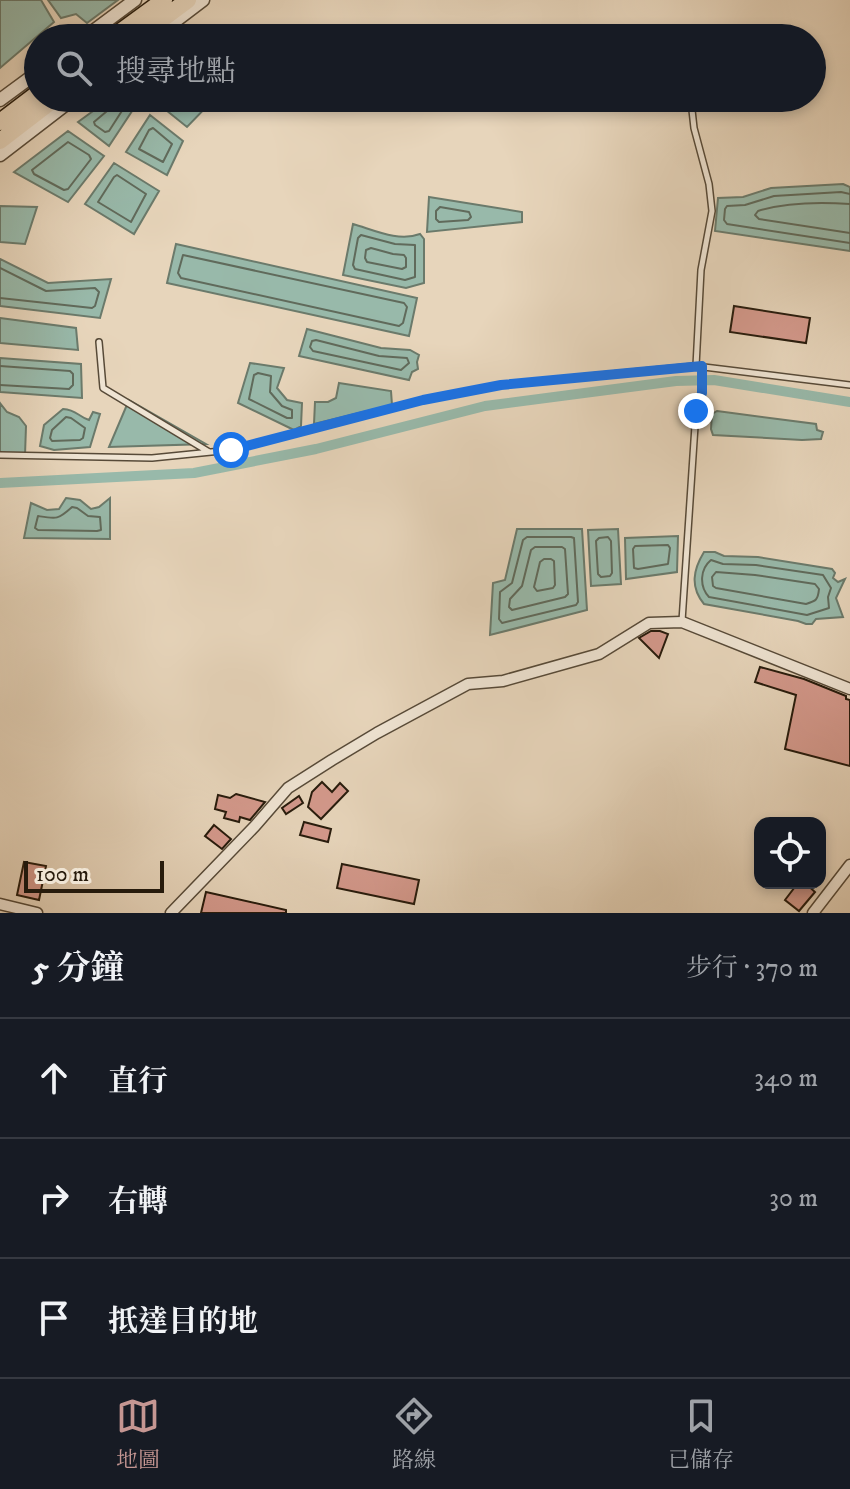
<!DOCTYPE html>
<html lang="zh-TW">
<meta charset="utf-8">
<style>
body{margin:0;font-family:"IM FELL DW Pica","Noto Serif TC",serif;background:#242831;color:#f1f3f6}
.controls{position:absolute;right:24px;bottom:24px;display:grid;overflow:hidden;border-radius:16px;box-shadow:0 4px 12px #0003}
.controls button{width:72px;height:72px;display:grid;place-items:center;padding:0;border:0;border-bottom:2px solid #363941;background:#171b24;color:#f1f3f6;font:40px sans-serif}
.scale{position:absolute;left:24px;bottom:20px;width:140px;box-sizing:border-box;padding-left:8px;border:4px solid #271b0c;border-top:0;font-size:22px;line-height:28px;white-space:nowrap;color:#271b0c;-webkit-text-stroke:6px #efe4d3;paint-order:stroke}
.stop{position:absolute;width:24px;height:24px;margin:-18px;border:6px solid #1a73e8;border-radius:50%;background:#fff}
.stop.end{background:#1a73e8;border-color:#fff;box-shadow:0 2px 8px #0008}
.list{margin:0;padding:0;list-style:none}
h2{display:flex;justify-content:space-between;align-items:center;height:104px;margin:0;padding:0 32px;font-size:34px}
h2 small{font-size:26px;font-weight:400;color:#9ea1a6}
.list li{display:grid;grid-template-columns:52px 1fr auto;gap:24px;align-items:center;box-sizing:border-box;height:120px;padding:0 32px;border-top:2px solid #363941}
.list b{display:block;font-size:30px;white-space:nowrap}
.list em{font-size:26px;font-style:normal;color:#9ea1a6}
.icon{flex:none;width:44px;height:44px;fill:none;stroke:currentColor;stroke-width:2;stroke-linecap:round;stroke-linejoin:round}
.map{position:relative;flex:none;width:850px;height:913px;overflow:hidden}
.search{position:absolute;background:#171b24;box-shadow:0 4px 12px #0003;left:24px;right:24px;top:24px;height:88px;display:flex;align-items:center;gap:20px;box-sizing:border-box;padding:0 28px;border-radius:44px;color:#9ea1a6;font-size:30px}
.sheet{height:464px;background:#171b24}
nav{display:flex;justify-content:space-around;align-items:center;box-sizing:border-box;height:112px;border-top:2px solid #363941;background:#171b24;font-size:22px;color:#9ea1a6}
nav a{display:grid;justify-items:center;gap:4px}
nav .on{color:#c59692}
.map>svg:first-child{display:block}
</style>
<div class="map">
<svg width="850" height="913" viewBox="0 0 850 913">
<rect width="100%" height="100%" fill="#e7d5bb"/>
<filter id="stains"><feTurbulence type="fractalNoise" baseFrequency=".0025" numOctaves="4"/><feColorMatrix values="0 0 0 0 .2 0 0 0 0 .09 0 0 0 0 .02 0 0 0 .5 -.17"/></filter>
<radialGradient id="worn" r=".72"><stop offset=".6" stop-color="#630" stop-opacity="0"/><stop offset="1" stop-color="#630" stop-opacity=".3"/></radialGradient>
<path fill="#98b9aa" stroke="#6b7a6b" stroke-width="2" d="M0,0H41L54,22L0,68Z
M48,0H118L87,23L76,14L61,18Z
M111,98H132L138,102L109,146L78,122Z
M151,98H211L213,100L187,127Z
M150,115L183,141L167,175L126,152Z
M68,131L104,156L68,202L14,172Z
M114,163L159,191L134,234L85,204Z
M843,184L850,187V251L715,231L718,198L743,197L771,188Z
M429,197L522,212V222L427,232Z
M0,206L37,207L25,244L0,242Z
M353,224C374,230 398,242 420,234L424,239V283L406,288L343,275Z
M176,244L417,298L409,336L167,283Z
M0,259L48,283L111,279L100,318L0,306Z
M0,318L76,328L78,350L0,343Z
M307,329L381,348L410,350L419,355L417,362L418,369L412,372L409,380L299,356Z
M0,358L81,364L82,398L0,392Z
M250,363L284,368L277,388L287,400L302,403L301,426L294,430L238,403Z
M339,383L391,391L392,405L314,424L315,402H328L336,398Z
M129,400L206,444L109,447Z
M0,403L7,412L19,417L26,426L25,455H0Z
M63,409C77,410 77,416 89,420L93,412L100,414L90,447L54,450L40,446L44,425Z
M717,411L816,424L817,430L823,432L821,439L802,440L713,435L711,429L712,414Z
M66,498L80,500L91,509L99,507L110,498V539L24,538L31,503L47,510L59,509Z
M517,529H582L587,610L490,635L493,583L505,580Z
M618,529L621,584L591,586L588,530Z
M678,536L677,572L626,579L625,538Z
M704,552H715L724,556L758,557L832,569L835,573L833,578L838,582L845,579L836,598L843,617L816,619L812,624H806L798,621L704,604C690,587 693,570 704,552Z"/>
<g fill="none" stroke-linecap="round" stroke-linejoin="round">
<path stroke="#606a5b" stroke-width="2" d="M115,98L113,106L94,122L95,125L105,132L109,131L127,103L128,98
M153,128L172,144L163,162L139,149L149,130Z
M68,142L89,155L91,159L68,189L64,190L34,174L32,170Z
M117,175L146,194L131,222L98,202L114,177Z
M850,194L841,192L774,196L745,205L727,206L725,209L724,220L727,224L850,243
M850,204C820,202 787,202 758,211L755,215L759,219L850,233
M440,207L469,212L471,217L468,220L439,222L436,219V211Z
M361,235L395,244L415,245V277L405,280L355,269L353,265L358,238Z
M371,248L393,254L404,255L406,258V267L402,269L367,262L365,258L366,250Z
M183,255L404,303L407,307L403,323L399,326L181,278L178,273Z
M0,268L46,291L95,288L99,292L95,306L92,308L0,298
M316,340L379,356L407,358L409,363L401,370L313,351L310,347L312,341Z
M0,366L70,371L73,374V385L69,389L0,385
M258,373L271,376L270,392L282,406L292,410V418H287L249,399L254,375Z
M66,417L71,418L85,428L83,438L80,440L52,441L50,438L52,430Z
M72,507L77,508L88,516L100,517L101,530L97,531L38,530L35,528L38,516C56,519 58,520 72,507Z
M527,537H571L574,538L578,602L576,605L502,623L499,619L500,592L512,583L523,540Z
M608,537L611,541L612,573L610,576L601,577L598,574L596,541L599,538Z
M668,545L670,548L668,564L638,569L634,568L633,549L635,546Z
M535,547H562L565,549L568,594L565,597L512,610L509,607L510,599L522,586L531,550Z
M544,559H551L554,561L555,585L553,588L537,591L534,587L540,562Z
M711,560L723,564L756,565L823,575L831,588L828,597L829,608L807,615L709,597C699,586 700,569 711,560Z
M716,572L755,575L815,584L819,589C818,600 816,601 806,604L716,588L713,586L712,577Z"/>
<path stroke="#98b9aa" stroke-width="10" d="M0,483L194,473L316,449L485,406L676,381L714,380L850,402"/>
</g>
<path fill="#d4998c" stroke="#271b0c" stroke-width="2" d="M734,306L810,318L806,343L730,332Z
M651,631H660L668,634L659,658L639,638Z
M760,667L804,679L846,696V699L850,700V766L785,749L796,695L755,682Z
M322,782L332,792L340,783L348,791L321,819L308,807L312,792Z
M236,794L265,802L250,820L240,817L239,822L224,818L226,812L215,809L218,795L230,798Z
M299,796L303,803L286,814L282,808Z
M304,822L331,829L328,842L300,835Z
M214,825L231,839L222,849L205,836Z
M24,862L46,866L39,900L17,895Z
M342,864L419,880L414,904L337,888Z
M798,883H805L815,892L799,911L785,900Z
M206,892L286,910V913H201Z"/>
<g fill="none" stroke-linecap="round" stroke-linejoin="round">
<defs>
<path id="service" d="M692,110L694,128L709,184L712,211L701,270L696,366
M99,342L103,388L209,452
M0,455L152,458L231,450L423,400L501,385L696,366L850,385
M682,621L696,411L702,393V366"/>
<path id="minor" d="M0,904L37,913
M171,913L255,826L288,788L332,760L377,733L468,684L503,681L599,654L649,623L682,622L850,689
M813,913L850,865"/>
<path id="tertiary" d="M84,38L135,0
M153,38L203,0
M0,100L38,72
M0,155L74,98"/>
<path id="trunk" d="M112,38L164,0
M137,38L188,0
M0,122L38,93
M0,141L56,98"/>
</defs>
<use href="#service" stroke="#574a38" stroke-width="8"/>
<use href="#minor" stroke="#574a38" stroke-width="13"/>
<use href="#tertiary" stroke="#574a38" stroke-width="15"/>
<use href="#trunk" stroke="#271b0c" stroke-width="19"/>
<use href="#service" stroke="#efe4d3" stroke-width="5"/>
<use href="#minor" stroke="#efe4d3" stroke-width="10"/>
<use href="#tertiary" stroke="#efe4d3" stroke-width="12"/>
<use href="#trunk" stroke="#e7d5bb" stroke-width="16"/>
</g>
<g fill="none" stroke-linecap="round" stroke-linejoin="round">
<path stroke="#1a73e8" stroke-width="10" d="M231,450L423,400L501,385L702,366V393L696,411"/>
</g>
<rect width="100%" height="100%" filter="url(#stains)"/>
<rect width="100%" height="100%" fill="url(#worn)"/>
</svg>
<div class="controls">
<button><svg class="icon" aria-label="locate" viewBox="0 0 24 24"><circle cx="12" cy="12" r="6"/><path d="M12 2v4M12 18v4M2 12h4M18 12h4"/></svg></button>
</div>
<div class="scale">100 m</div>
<div class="stop" style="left:231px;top:450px"></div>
<div class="stop end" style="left:696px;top:411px"></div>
<div class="search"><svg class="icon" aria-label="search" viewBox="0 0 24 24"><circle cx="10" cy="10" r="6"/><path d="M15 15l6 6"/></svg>搜尋地點</div>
</div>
<section class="sheet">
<h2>5 分鐘<small>步行 · 370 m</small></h2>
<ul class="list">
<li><svg class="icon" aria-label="ahead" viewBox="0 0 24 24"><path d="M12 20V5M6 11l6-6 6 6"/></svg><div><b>直行</b></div><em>340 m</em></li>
<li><svg class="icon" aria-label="right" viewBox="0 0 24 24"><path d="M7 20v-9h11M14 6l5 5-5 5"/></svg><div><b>右轉</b></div><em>30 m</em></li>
<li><svg class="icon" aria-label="arrive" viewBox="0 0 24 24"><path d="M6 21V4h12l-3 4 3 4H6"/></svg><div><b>抵達目的地</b></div></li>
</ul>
</section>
<nav>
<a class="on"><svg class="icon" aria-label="map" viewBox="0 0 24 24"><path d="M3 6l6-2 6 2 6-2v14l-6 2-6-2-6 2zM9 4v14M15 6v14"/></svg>地圖</a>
<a><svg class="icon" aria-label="directions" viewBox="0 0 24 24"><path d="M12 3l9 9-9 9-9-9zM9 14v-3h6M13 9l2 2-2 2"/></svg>路線</a>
<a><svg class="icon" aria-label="saved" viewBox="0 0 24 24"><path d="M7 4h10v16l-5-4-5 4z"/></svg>已儲存</a>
</nav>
